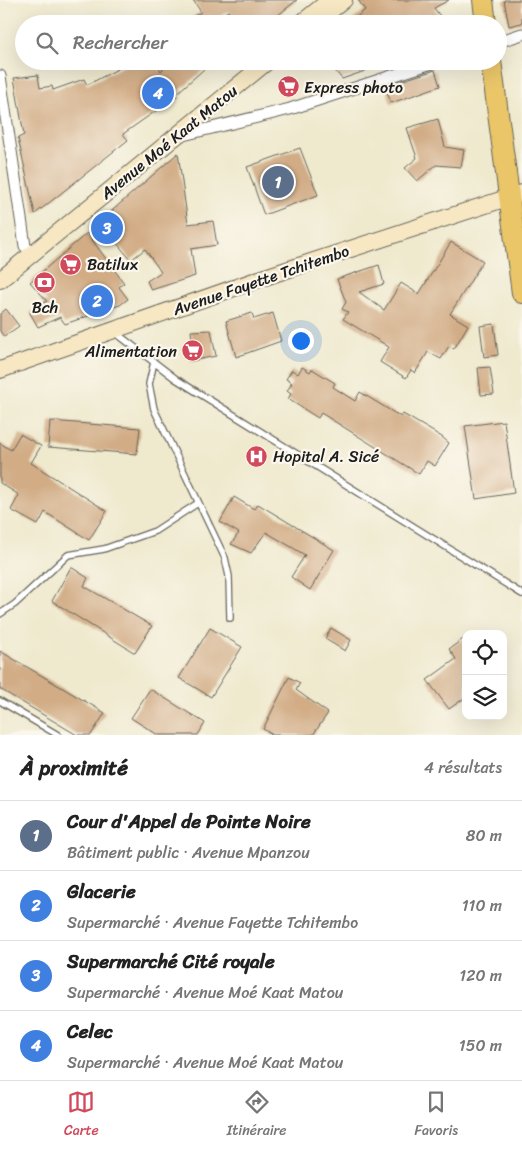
<!DOCTYPE html>
<html lang="fr">
<meta charset="utf-8">
<style>
body{margin:0;font-family:Sriracha,sans-serif;background:#f2f2f2;color:#222}
.controls{position:absolute;right:15px;bottom:15px;display:grid;overflow:hidden;border-radius:10px;box-shadow:0 5px 20px #0002}
.controls button{width:45px;height:45px;display:grid;place-items:center;padding:0;border:0;border-bottom:1px solid #e0e0e0;background:#fff;color:#222;font:25px sans-serif}
.you{position:absolute;left:300px;top:340px;width:18px;height:18px;margin:-12px;border:4px solid #fff;border-radius:50%;background:#1a73e8;box-shadow:0 0 0 8px #1a73e833}
.badge{display:grid;place-items:center;width:32px;height:32px;border-radius:50%;background:#d1495b;color:#fff;font-size:16px;font-weight:700}
.pin{position:absolute;translate:-50% -50%;border:2px solid #fff;box-shadow:0 1px 5px #0006}
.list{margin:0;padding:0;list-style:none}
h2{display:flex;justify-content:space-between;align-items:center;height:65px;margin:0;padding:0 20px;font-size:21px}
h2 small{font-size:16px;font-weight:400;color:#767676}
.list li{display:grid;grid-template-columns:32px 1fr auto;gap:15px;align-items:center;box-sizing:border-box;height:70px;padding:0 20px;border-top:1px solid #e0e0e0}
.list b{display:block;font-size:19px;white-space:nowrap}
.list p{margin:0;font-size:16px;white-space:nowrap;color:#767676}
.list em{font-size:16px;font-style:normal;color:#767676}
.icon{flex:none;width:28px;height:28px;fill:none;stroke:currentColor;stroke-width:2;stroke-linecap:round;stroke-linejoin:round}
.map{position:relative;flex:none;width:522px;height:735px;overflow:hidden}
.search{position:absolute;background:#fff;box-shadow:0 5px 20px #0002;left:15px;right:15px;top:15px;height:55px;display:flex;align-items:center;gap:12px;box-sizing:border-box;padding:0 18px;border-radius:28px;color:#767676;font-size:19px}
.sheet{height:345px;background:#fff}
nav{display:flex;justify-content:space-around;align-items:center;box-sizing:border-box;height:70px;border-top:1px solid #e0e0e0;background:#fff;font-size:14px;color:#767676}
nav a{display:grid;justify-items:center;gap:2px}
nav .on{color:#d1495b}
.map>svg:first-child{display:block}
</style>
<div class="map">
<svg width="522" height="735" viewBox="0 0 522 735">
<rect width="100%" height="100%" fill="#fbf7ec"/>
<filter id="ink" filterUnits="userSpaceOnUse"><feTurbulence type="fractalNoise" baseFrequency=".02" numOctaves="2"/><feDisplacementMap in="SourceGraphic" scale="10" xChannelSelector="R" yChannelSelector="G"/><feConvolveMatrix kernelMatrix="1 2 1 2 8 2 1 2 1" color-interpolation-filters="sRGB"/></filter>
<filter id="wash" filterUnits="userSpaceOnUse"><feTurbulence type="fractalNoise" baseFrequency=".0096" numOctaves="4" result="noise"/><feDisplacementMap in="SourceGraphic" scale="20" xChannelSelector="R" yChannelSelector="G"/><feGaussianBlur stdDeviation="1.12" result="paint"/><feColorMatrix in="noise" values="0 0 0 0 0 0 0 0 0 0 0 0 0 0 0 0 0 1.4 0 .05"/><feComposite in="paint" operator="in"/></filter>
<g filter="url(#wash)">
<rect width="100%" height="100%" fill="#efe9ce"/>
<g id="blocks">
<path fill="#d1ac85" d="M193,0H297L267,24H238L228,11L208,24H180L201,12Z
M358,0H449L434,8L446,24H348L365,10Z
M504,0H522V23L509,26Z
M133,61H155L161,71L172,61H213L176,94L177,96L123,134L128,140L35,214L18,138L24,135L14,78L38,75L40,88L52,86L53,90L84,79L87,85Z
M327,61H377L365,71L342,79Z
M435,70L440,86L391,103L385,86Z
M438,119L445,147L464,150L461,167L436,165L417,181L405,168L417,158L407,128Z
M300,148L318,195L264,215L247,167Z
M178,153L188,224L213,221L217,245L191,249L195,276L151,290L147,281L161,272L145,249L131,260L99,222Z
M87,233L124,283L119,287L128,299L120,305L65,324L60,317L38,327L30,313L47,301L30,282Z
M451,242L483,261L450,314L468,325L454,349L449,346L441,359L428,352L415,373L411,370L406,378L380,362L389,347L343,319L348,312L342,309L346,302L337,279L379,265L384,284L359,292L384,310L401,283L419,294Z
M6,309L19,326L4,337L0,331V314Z
M252,313L254,319L273,313L281,341L236,357L226,321Z
M494,324L498,355L484,357L480,326Z
M211,330L216,356L191,361L188,347L193,346L191,331Z
M302,367L310,372L312,369L335,383L333,387L355,401L360,392L401,417L403,414L442,437L449,443L435,466L427,461L419,474L321,413L318,418L288,399L291,394L287,391L292,383L286,379L292,370L298,374Z
M490,367L494,394L481,395L478,368Z
M50,421L140,428L137,454L48,447Z
M504,421L514,493L476,499L465,426Z
M20,434L41,446L31,463L107,511L89,540L45,512L38,525L11,510L19,495L0,483V443L11,450Z
M234,497L254,509L258,504L334,550L310,590L291,577L305,555L266,532L251,553L231,544L239,533L220,522Z
M71,567L88,578L84,586L152,626L135,653L52,601Z
M210,628L242,647L211,697L179,678Z
M331,628L351,640L345,651L325,639Z
M466,637V697L449,709L427,680L456,659L449,649Z
M0,651L105,713L91,735H77L0,689Z
M289,677L300,683L296,690L328,713L313,735H273L263,729Z
M150,689L205,723L198,735H158L131,718Z"/>
</g>
</g>
<g filter="url(#ink)">
<use href="#blocks" fill-opacity="0" stroke="#66645a" stroke-width="1"/>
<g fill="none" stroke-linecap="round" stroke-linejoin="round">
<defs>
<path id="lane" d="M116,333L176,379L522,594
M154,362L149,384L154,409L225,558L229,576L230,618
M0,614L15,604L68,555L104,549L155,531L198,503
M0,701L58,735"/>
<path id="street" d="M498,42L522,34
M0,76L25,246
M179,136L290,109L438,61"/>
<path id="secondary" d="M324,16L344,0
M300,24L330,0
M0,280L268,61
M0,370L271,275L522,193"/>
<path id="highway" d="M483,0L486,24
M491,61L522,293"/>
</defs>
<use href="#lane" stroke="#66645a" stroke-width="8"/>
<use href="#street" stroke="#66645a" stroke-width="13"/>
<use href="#secondary" stroke="#66645a" stroke-width="18"/>
<use href="#highway" stroke="#66645a" stroke-width="22"/>
<use href="#lane" stroke="#fff" stroke-width="5.5"/>
<use href="#street" stroke="#fff" stroke-width="11"/>
<use href="#secondary" stroke="#f7e8c3" stroke-width="16"/>
<use href="#highway" stroke="#eac669" stroke-width="20"/>
</g>
</g>
<defs>
<symbol id="supermarket-disc" viewBox="-11 -11 22 22"><circle r="9.5" fill="#d1495b" stroke="#fbf7ec"/><path d="M-6-5.5h2.5l.6 2H6L4.5 2H-2.5L-4.4-4H-6ZM-1.5 3.2a1.3 1.3 0 1 0 .1 0ZM3 3.2a1.3 1.3 0 1 0 .1 0Z" fill="#fff"/></symbol>
<symbol id="bank-disc" viewBox="-11 -11 22 22"><circle r="9.5" fill="#d1495b" stroke="#fbf7ec"/><path d="M-6-4H6V4H-6ZM0-2.3a2.3 2.3 0 1 0 0 4.6a2.3 2.3 0 1 0 0-4.6Z" fill="#fff"/></symbol>
<symbol id="hospital-disc" viewBox="-11 -11 22 22"><circle r="9.5" fill="#d1495b" stroke="#fbf7ec"/><path d="M-5-5h3v3.5h4V-5h3V5h-3V1.5h-4V5h-3Z" fill="#fff"/></symbol>
</defs>
<g fill-rule="evenodd">
<use href="#supermarket-disc" x="276" y="74" width="25" height="25"/>
<use href="#supermarket-disc" x="58" y="252" width="25" height="25"/>
<use href="#bank-disc" x="32" y="270" width="25" height="25"/>
<use href="#supermarket-disc" x="180" y="338" width="25" height="25"/>
<use href="#hospital-disc" x="244" y="444" width="25" height="25"/>
</g>
<g text-anchor="middle" dominant-baseline="central" stroke-width="4.5" stroke-linejoin="round" paint-order="stroke">
<g font-size="16" fill="#1c1c1c" stroke="#fbf7ec" text-anchor="start">
<text x="304" y="87">Express photo</text>
<text x="87" y="264">Batilux</text>
<text x="45" y="307" text-anchor="middle">Bch</text>
<text x="177" y="351" text-anchor="end">Alimentation</text>
<text x="273" y="456">Hopital A. Sicé</text>
</g>
<g font-size="16" fill="#1c1c1c" stroke="#fbf7ec">
<text transform="translate(169 142) rotate(-39)">Avenue Moé Kaat Matou</text>
<text transform="translate(261 280) rotate(-19)">Avenue Fayette Tchitembo</text>
</g>
</g>
</svg>
<div class="controls">
<button><svg class="icon" aria-label="locate" viewBox="0 0 24 24"><circle cx="12" cy="12" r="6"/><path d="M12 2v4M12 18v4M2 12h4M18 12h4"/></svg></button>
<button><svg class="icon" aria-label="layers" viewBox="0 0 24 24"><path d="M12 4l9 5-9 5-9-5zM3 14l9 5 9-5"/></svg></button>
</div>
<div class="you"></div>
<div class="pin badge" style="left:278px;top:182px;background:#5c6f8a">1</div>
<div class="pin badge" style="left:97px;top:301px;background:#3f7fe0">2</div>
<div class="pin badge" style="left:107px;top:228px;background:#3f7fe0">3</div>
<div class="pin badge" style="left:158px;top:93px;background:#3f7fe0">4</div>
<div class="search"><svg class="icon" aria-label="search" viewBox="0 0 24 24"><circle cx="10" cy="10" r="6"/><path d="M15 15l6 6"/></svg>Rechercher</div>
</div>
<section class="sheet">
<h2>À proximité<small>4 résultats</small></h2>
<ul class="list">
<li><span class="badge" style="background:#5c6f8a">1</span><div><b>Cour d'Appel de Pointe Noire</b><p>Bâtiment public · Avenue Mpanzou</p></div><em>80 m</em></li>
<li><span class="badge" style="background:#3f7fe0">2</span><div><b>Glacerie</b><p>Supermarché · Avenue Fayette Tchitembo</p></div><em>110 m</em></li>
<li><span class="badge" style="background:#3f7fe0">3</span><div><b>Supermarché Cité royale</b><p>Supermarché · Avenue Moé Kaat Matou</p></div><em>120 m</em></li>
<li><span class="badge" style="background:#3f7fe0">4</span><div><b>Celec</b><p>Supermarché · Avenue Moé Kaat Matou</p></div><em>150 m</em></li>
</ul>
</section>
<nav>
<a class="on"><svg class="icon" aria-label="map" viewBox="0 0 24 24"><path d="M3 6l6-2 6 2 6-2v14l-6 2-6-2-6 2zM9 4v14M15 6v14"/></svg>Carte</a>
<a><svg class="icon" aria-label="directions" viewBox="0 0 24 24"><path d="M12 3l9 9-9 9-9-9zM9 14v-3h6M13 9l2 2-2 2"/></svg>Itinéraire</a>
<a><svg class="icon" aria-label="saved" viewBox="0 0 24 24"><path d="M7 4h10v16l-5-4-5 4z"/></svg>Favoris</a>
</nav>
